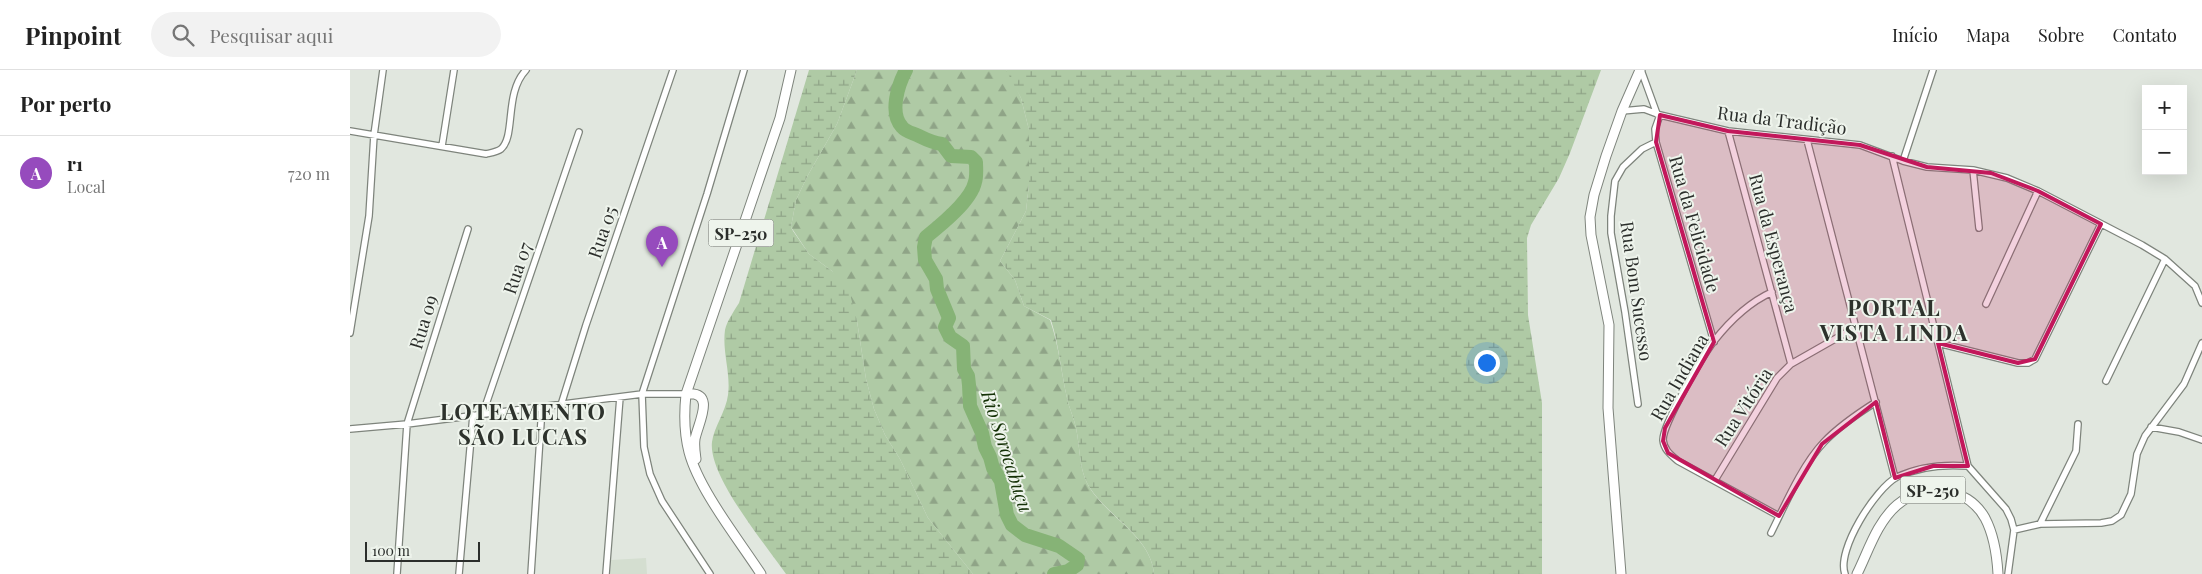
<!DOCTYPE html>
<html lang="pt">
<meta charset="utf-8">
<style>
body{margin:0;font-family:"Playfair Display",serif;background:#f2f2f2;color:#222}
.controls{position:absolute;right:15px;top:15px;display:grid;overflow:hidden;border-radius:0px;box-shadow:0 5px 20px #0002}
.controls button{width:45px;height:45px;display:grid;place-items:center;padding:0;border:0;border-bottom:1px solid #e0e0e0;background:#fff;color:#222;font:25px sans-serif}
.scale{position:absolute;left:15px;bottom:12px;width:115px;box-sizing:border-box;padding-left:5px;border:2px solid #2b2e2b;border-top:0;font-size:14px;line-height:18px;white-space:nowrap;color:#2b2e2b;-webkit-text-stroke:4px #eef4ec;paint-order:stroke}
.you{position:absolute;left:1136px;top:292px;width:18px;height:18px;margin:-12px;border:4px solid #fff;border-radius:50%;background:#1a73e8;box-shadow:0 0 0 8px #1a73e833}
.badge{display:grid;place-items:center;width:32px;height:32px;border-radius:50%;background:#964bbd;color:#fff;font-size:16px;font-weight:700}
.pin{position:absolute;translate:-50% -41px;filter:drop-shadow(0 1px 2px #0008)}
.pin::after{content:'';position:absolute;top:26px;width:18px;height:15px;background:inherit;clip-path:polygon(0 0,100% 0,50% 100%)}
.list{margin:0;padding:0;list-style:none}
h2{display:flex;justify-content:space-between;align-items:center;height:65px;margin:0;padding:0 20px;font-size:21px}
h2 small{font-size:16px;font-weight:400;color:#767676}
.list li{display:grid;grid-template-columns:32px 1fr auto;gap:15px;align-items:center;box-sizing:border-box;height:75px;padding:0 20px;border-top:1px solid #e0e0e0}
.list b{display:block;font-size:19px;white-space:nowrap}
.list p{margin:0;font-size:16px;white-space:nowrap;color:#767676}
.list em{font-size:16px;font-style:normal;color:#767676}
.icon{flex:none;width:28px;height:28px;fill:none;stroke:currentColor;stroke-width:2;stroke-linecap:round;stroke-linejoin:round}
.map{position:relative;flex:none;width:1852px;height:504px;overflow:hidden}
header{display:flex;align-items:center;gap:30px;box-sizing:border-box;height:70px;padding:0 25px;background:#fff;border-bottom:1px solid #e0e0e0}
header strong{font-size:24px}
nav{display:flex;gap:28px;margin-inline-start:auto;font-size:18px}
.search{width:350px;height:45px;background:#f2f2f2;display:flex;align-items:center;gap:12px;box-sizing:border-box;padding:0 18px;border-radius:28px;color:#767676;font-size:19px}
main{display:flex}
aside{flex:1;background:#fff}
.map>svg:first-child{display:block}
</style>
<header>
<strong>Pinpoint</strong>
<div class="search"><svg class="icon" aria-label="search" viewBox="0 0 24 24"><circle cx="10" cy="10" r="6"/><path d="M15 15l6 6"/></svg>Pesquisar aqui</div>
<nav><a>Início</a><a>Mapa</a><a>Sobre</a><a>Contato</a></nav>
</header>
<main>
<aside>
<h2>Por perto<small></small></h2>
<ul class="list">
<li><span class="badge">A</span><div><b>r1</b><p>Local</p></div><em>720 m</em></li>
</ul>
</aside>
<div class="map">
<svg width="1852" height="504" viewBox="0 0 1852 504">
<defs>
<pattern id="forest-firs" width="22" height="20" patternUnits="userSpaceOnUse" patternTransform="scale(1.25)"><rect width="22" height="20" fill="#afcaa5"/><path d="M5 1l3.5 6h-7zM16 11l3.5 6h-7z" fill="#8fa487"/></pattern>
<pattern id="wetland-marsh" width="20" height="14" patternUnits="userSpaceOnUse" patternTransform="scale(1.25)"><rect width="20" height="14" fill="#afcaa5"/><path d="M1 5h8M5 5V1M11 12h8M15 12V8" fill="none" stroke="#8fa487"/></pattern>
</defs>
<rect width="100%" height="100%" fill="#e1e7df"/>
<path fill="#d4ded0" d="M296,488L297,504H260L261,490Z"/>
<path fill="url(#forest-firs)" d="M507,0H656L659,2L671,28L679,60V114L676,141L650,191L665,210L674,236L700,250C709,276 711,301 717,328C719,338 724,348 726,358C730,376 729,397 737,413C754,446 801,465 804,504H623L578,448L550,389L535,365L524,339L516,309L507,251L482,201L459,184L441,157L446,130L458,105L487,54Z"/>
<path fill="url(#wetland-marsh)" d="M459,0H507L487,54L458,105L446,130L441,157L443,161L459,184L482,201L500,224L507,251L516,309L524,339L535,365L550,389L578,448L623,504H436C416,475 358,406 362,372C364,357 376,341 378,325C381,303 372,282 375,260C377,251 384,241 389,233Z
M656,0H1251L1220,83L1209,108L1181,155L1177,168L1178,245L1192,333V504H804C801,465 755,446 737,413C729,397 730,376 726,358C724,348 719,338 717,328C711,301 709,276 701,250L674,236L665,210L650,191L676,141L679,114V60L671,28Z"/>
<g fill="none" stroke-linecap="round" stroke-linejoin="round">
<path stroke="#86b376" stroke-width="14" d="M556,0C548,15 539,43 552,57C556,62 563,63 569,66C577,70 584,73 592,74L601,86L621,87L626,92C626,98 627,106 625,112C621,131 591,155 576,167L574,177L575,190L586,209L587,219L599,248L595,257L600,267L613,276L614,299L618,306L619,315L620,336L632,363L635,377L640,387L643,398L651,411L657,445L662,455L675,465L709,476L728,489L727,495L718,501L704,504"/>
<defs>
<path id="minor" d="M1291,0L1307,44
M1272,41L1294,39L1310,45L1378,61L1510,75L1553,91L1577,97L1623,100L1657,108L1688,121L1792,175L1815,189L1845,216L1852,233
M1310,45L1305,59L1306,72L1364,272
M0,61L136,84C140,83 147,82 151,79C166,66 154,23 176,0
M1378,61L1441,294
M1457,70L1545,408
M92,76L104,0
M1542,86L1618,396L1656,439L1661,449L1664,460L1658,504
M1553,91L1583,0
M1623,100L1629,158
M1422,222C1400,232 1379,252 1364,271C1353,286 1313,353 1313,370C1314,380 1321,385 1328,391L1429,446
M1636,234L1688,121
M0,263L19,146L24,65L33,0
M1588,273L1668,293H1678L1685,289L1751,154
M1756,311L1815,189
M1288,334L1275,242L1261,163V146L1265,111L1273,97L1292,79L1306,72
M211,335L236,255L323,0
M133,343L229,62
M1801,357L1829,362L1852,370
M0,359L57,354L292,324H336
M1365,410L1427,308L1441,294L1506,257
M1690,454L1726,381L1728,354
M1664,460L1690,454L1751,453L1762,451L1771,445L1781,424L1787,384L1795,366L1834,314L1852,273
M1421,463C1435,435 1452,395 1474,372C1489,356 1507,344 1526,332
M47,504L57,354L118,159
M109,504L123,345
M181,504L192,337
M256,504L270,327
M360,504L312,431L300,404L294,377L292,324L357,124L394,0
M1495,504C1486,480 1526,418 1547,407C1570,396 1593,394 1618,396"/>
<path id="primary" d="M336,324C367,321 348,353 345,369C344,376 345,382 346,389
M411,504C389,470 349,420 339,382C334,363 334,343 336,324L430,48L441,0
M1271,504L1258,338L1259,255L1241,165L1240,147L1244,125L1256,86L1272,41L1290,0
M1507,504C1518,482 1527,452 1547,435C1574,412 1617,416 1635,448C1644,465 1647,486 1648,504"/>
</defs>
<use href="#minor" stroke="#7e847c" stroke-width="8"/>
<use href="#primary" stroke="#7e847c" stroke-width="11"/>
<use href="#minor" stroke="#fff" stroke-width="5.5"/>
<use href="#primary" stroke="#fff" stroke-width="9"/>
</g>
<path fill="#c2185b" fill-opacity="0.2" stroke="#c2185b" stroke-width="4" stroke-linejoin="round" d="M1310,45L1378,61L1510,75L1577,97L1641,103L1688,121L1751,154L1685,289L1668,293L1588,273L1618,396H1583L1545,408L1526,332L1472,374L1429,446L1318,383L1313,371L1315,358L1364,272L1306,72Z"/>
<g text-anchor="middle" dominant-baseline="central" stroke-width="4" stroke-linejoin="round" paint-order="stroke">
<g fill="#eef4ec" stroke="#666965" stroke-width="1">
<rect x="358.5" y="149.5" width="65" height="27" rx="4"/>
<rect x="1550.5" y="406.5" width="65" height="27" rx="4"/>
</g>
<g font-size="16" font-weight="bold" fill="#2b2e2b">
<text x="391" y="163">SP-250</text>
<text x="1583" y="420">SP-250</text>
</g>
<g font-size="18" fill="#2b2e2b" stroke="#eef4ec">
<text transform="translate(1432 50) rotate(7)">Rua da Tradição</text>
<text transform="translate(1345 154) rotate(74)">Rua da Felicidade</text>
<text transform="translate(252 162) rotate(-71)">Rua 05</text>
<text transform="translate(1424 173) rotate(75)">Rua da Esperança</text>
<text transform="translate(167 198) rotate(-71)">Rua 07</text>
<text transform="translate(1287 221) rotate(82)">Rua Bom Sucesso</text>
<text transform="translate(73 252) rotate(-73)">Rua 09</text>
<text transform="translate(1329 307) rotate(-60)">Rua Indiana</text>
<text transform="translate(1393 337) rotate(-57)">Rua Vitória</text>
</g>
<g font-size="19" font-style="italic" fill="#143106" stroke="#eef4ec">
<text transform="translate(658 381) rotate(72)">Rio Sorocabuçu</text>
</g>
<g font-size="22" font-weight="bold" letter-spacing="1" fill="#2d322c" stroke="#eef4ec">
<text x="1544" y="237">PORTAL<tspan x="1544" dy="25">VISTA LINDA</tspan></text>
<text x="173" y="341">LOTEAMENTO<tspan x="173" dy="25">SÃO LUCAS</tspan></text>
</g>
</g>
</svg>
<div class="controls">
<button>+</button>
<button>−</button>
</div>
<div class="scale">100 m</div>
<div class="you"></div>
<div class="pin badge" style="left:312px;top:197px">A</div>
</div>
</main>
